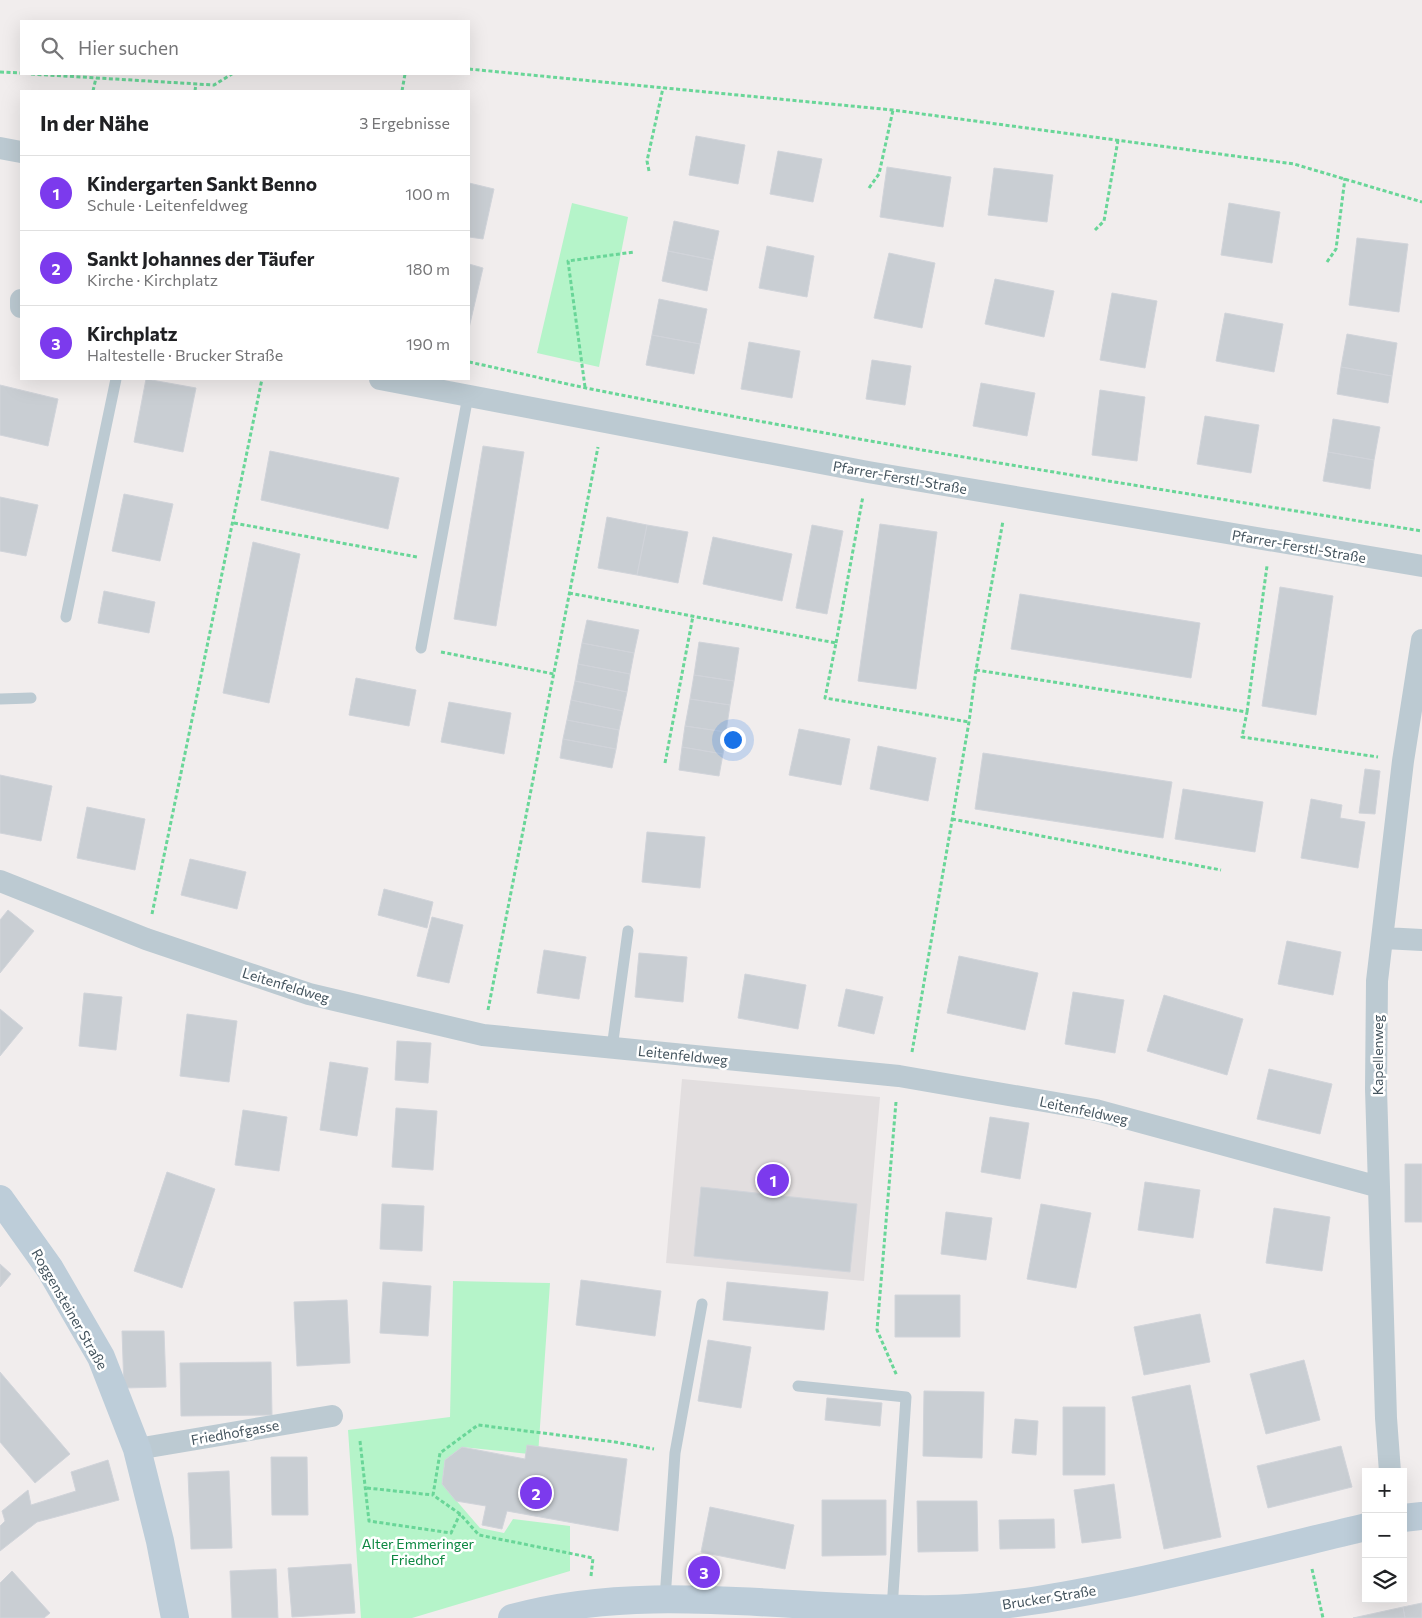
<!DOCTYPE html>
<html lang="de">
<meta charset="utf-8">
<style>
body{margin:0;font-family:Commissioner,sans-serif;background:#f6f6f6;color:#202124}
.controls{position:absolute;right:15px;bottom:15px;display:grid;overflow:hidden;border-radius:0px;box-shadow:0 5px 20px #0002}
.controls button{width:45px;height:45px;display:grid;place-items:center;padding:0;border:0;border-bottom:1px solid #e0e0e0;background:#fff;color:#202124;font:25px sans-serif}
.you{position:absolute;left:732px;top:739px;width:18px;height:18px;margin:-12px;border:4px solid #fff;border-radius:50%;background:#1a73e8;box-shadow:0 0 0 8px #1a73e833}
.badge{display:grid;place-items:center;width:32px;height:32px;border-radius:50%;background:#7c3aed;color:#fff;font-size:16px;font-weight:700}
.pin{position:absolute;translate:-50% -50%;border:2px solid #fff;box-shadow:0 1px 5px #0006}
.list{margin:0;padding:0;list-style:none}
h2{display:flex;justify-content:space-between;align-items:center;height:65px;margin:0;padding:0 20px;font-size:21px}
h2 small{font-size:16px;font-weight:400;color:#757577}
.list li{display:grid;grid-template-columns:32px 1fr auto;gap:15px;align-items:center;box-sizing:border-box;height:75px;padding:0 20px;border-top:1px solid #e0e0e0}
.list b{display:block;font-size:19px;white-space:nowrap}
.list p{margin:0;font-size:16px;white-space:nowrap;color:#757577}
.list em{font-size:16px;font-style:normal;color:#757577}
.icon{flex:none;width:28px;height:28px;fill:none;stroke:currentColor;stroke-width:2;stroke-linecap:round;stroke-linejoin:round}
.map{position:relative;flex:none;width:1422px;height:1618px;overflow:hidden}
.search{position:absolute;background:#fff;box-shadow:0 5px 20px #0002;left:20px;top:20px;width:450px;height:55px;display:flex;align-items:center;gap:12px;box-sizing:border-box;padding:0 18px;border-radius:0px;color:#757577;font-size:19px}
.panel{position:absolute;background:#fff;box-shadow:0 5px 20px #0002;left:20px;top:90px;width:450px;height:290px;border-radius:0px}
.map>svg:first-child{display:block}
</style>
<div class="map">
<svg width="1422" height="1618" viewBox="0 0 1422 1618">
<rect width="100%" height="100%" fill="#f1eded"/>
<path fill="#e2dedf" d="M682,1079L880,1097L864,1281L666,1263Z"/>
<path fill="#b5f4c9" d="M572,203L628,217L599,367L537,353Z
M453,1281L550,1283L538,1455L462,1447L445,1460L442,1484L480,1528L504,1533L513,1519L570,1526V1571L412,1618H361L348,1430L450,1417Z"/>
<path fill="#c9ced3" stroke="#d1d4da" d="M696,136L745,145L738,184L689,175Z
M778,151L822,159L813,202L770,194Z
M887,167L951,177L943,227L880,217Z
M994,168L1053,175L1047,222L988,215Z
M469,183L494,189L483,239L469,237Z
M1229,203L1280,212L1272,263L1221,255Z
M674,221L719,231L713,260L668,251Z
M1357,238L1408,244L1399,312L1349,305Z
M767,246L814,256L807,297L759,288Z
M668,251L713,260L707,291L662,281Z
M889,253L935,263L922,328L874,318Z
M469,264L483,268L469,328Z
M995,279L1054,291L1044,337L985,324Z
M1112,293L1157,301L1145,368L1100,360Z
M659,299L707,309L700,344L652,335Z
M1225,313L1283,324L1274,372L1216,361Z
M1347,334L1397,343L1392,376L1341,367Z
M652,335L700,344L694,374L646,365Z
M749,342L800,351L792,398L741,389Z
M872,360L911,366L905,405L866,399Z
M1341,367L1392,376L1388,403L1337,394Z
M146,379L196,388L183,452L134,442Z
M981,383L1035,393L1027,436L973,426Z
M0,385L58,399L48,446L0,435Z
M1100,390L1145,397L1137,461L1092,455Z
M1205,416L1259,425L1251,473L1197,464Z
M1333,419L1380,427L1374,460L1328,452Z
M483,446L524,452L496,626L454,619Z
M270,451L399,478L388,529L261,500Z
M1328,452L1374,460L1370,489L1323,481Z
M124,494L173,504L160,561L112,551Z
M0,497L38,505L26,556L0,551Z
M607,517L647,525L637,575L598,568Z
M880,524L937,532L916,689L858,681Z
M647,525L688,532L678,583L637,575Z
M812,525L843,531L827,614L796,608Z
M713,537L792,554L782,601L703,584Z
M253,542L300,554L269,703L223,693Z
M1280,587L1333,596L1316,715L1262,706Z
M104,591L155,602L149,633L98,623Z
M1020,594L1200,623L1191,678L1011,649Z
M587,620L639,630L634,653L582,643Z
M699,642L739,648L734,681L694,675Z
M582,643L634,653L630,674L578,664Z
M578,664L630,674L627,692L575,681Z
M694,675L734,681L730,705L690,699Z
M356,678L416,690L409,726L349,715Z
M575,681L627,692L623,711L571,700Z
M690,699L730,705L726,732L685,726Z
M571,700L623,711L619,730L567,720Z
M449,702L511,713L504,754L441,742Z
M567,720L619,730L616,749L563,739Z
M685,726L726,732L723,754L682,747Z
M799,729L850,739L841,785L789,775Z
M563,739L616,749L612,768L560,758Z
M878,746L936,758L928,801L870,789Z
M682,747L723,754L719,776L679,770Z
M983,753L1172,782L1163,838L975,809Z
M1365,769L1380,771L1375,814L1359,813Z
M0,775L52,786L41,841L0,833Z
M1183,789L1263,802L1255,852L1175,839Z
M1311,799L1342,805L1340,818L1365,822L1358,868L1301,858Z
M87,807L145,819L135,870L77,858Z
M647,832L705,837L700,888L642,882Z
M190,859L246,872L237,909L181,895Z
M384,889L433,902L427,928L378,915Z
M8,910L34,931L0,973V920Z
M432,917L463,925L449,983L417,976Z
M1287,941L1341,952L1333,995L1278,984Z
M544,950L586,957L579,999L537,993Z
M639,953L687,957L683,1002L635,997Z
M959,956L1038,973L1025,1030L947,1013Z
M745,974L806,985L798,1029L738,1018Z
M846,989L883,997L874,1034L838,1026Z
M1073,992L1124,1000L1115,1053L1065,1044Z
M84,993L122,997L116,1050L79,1046Z
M1164,995L1243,1019L1227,1075L1147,1051Z
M0,1009L23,1028L0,1056Z
M187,1014L237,1021L229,1082L180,1076Z
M397,1041L431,1043L428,1083L395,1080Z
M330,1062L368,1068L357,1136L320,1130Z
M1269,1069L1332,1084L1320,1134L1257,1119Z
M396,1108L437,1111L433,1170L392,1167Z
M243,1110L287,1117L279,1171L235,1165Z
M990,1117L1029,1123L1020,1179L981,1172Z
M1405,1164H1422V1222H1405Z
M167,1172L215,1189L182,1288L134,1271Z
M1145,1182L1200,1190L1193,1238L1138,1230Z
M701,1187L857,1204L850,1272L694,1256Z
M382,1204L424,1206L422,1251L380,1249Z
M1041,1204L1091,1213L1076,1288L1027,1279Z
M1274,1208L1330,1217L1322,1271L1266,1263Z
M946,1212L992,1218L986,1260L941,1254Z
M0,1264L11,1274L0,1287Z
M581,1280L661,1291L655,1336L576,1325Z
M383,1282L431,1286L428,1336L380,1333Z
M727,1282L828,1292L824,1330L723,1320Z
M895,1295H960V1337H895Z
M347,1300L350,1363L297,1366L294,1302Z
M1200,1314L1210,1362L1144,1375L1134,1327Z
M122,1331H164L166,1387L124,1388Z
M708,1340L751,1347L741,1408L698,1401Z
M1304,1360L1320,1420L1266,1434L1250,1374Z
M271,1362L272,1415L181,1416L180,1363Z
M0,1372L70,1454L35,1483L0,1442Z
M1190,1385L1221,1537L1164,1549L1132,1397Z
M924,1391L984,1392L982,1458L923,1456Z
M827,1398L882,1403L880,1426L825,1420Z
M1063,1407H1105V1475H1063Z
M1015,1419L1038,1421L1036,1455L1012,1453Z
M527,1445L627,1459L618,1531L507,1511L502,1529L482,1525L486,1506L456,1501L442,1484L445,1460L462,1447L525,1459Z
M1341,1446L1352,1487L1268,1508L1257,1466Z
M271,1457H307L308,1515H272Z
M108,1460L119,1500L37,1522L0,1551V1526L5,1521L2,1511L28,1490L31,1505L76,1491L71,1472Z
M229,1471L232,1548L191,1549L188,1473Z
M1114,1484L1121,1538L1082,1543L1074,1490Z
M822,1500H886V1555L822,1556Z
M917,1501H977L978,1551L918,1552Z
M710,1507L794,1525L785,1569L701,1552Z
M1054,1519L1055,1548L1000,1549L999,1520Z
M351,1564L355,1613L292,1617L288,1568Z
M276,1569L278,1618H232L230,1571Z
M12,1571L50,1613L44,1618H0V1583Z
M1422,1603V1618H1405L1403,1607Z
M1403,1607L1405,1618H1353Z"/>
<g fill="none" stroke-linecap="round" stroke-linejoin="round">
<path stroke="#69d698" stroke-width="3" stroke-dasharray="4 2.5" stroke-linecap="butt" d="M469,69L893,110L1294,164L1422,202
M0,72L21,73
M31,74L214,85L232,74
M93,91L96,78
M195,91L196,84
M402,91L405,74
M649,171L647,161L663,88
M869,188L879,174L893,110
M1095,230L1104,221L1118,140
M1327,262L1336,249L1345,178
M469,362C516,372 564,384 611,393C880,446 1151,488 1422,531
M585,387L568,261L634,252
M234,523L417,557
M569,593L836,643L825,698L969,722
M836,643L863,496
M441,652L554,674
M976,670L1247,712L1242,737L1378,757
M1247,712L1267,566
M665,763L693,616
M952,819L1221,870
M152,914L262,379
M488,1010L598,447
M912,1052L969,722L976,670L1003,521
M896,1102L877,1330L897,1376
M360,1441L369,1521L451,1533L460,1514
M367,1488L433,1495
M1312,1569L1323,1618
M591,1576L593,1558L479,1535L460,1514L433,1495L440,1453L478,1425L615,1442L654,1449"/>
<path stroke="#bccad2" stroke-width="11" d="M66,617L116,379
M421,648L468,396
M0,699L31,698
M612,1048L628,931
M798,1386L906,1397L892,1609
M665,1599L675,1453L702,1304"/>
<path stroke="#bccad2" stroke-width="22" d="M0,148L21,152
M21,300V307
M380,379L868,472L1422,566
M0,881L146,939L309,994L483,1035L899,1076L1096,1110L1379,1187
M1384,938L1422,940
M137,1449L332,1416
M1390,1472L1386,1418L1379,1187L1376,1089L1377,981L1403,761L1422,640"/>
<path stroke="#bdcdd9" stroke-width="28" d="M0,1199L50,1269L101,1357L137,1449L160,1541L175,1618
M1403,1518L1422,1516
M512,1618C652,1580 797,1612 940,1609C1004,1608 1066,1596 1129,1583C1208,1566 1287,1546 1366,1527"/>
</g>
<g text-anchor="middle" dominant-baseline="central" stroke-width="5" stroke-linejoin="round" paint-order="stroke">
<g font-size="14" fill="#43535d" stroke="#fff">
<text transform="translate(900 477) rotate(10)">Pfarrer-Ferstl-Straße</text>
<text transform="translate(1299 546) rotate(10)">Pfarrer-Ferstl-Straße</text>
<text transform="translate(286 985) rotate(17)">Leitenfeldweg</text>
<text transform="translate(683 1055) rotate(6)">Leitenfeldweg</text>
<text transform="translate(1377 1055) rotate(-90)">Kapellenweg</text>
<text transform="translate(1084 1110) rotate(12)">Leitenfeldweg</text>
<text transform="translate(70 1309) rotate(60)">Roggensteiner Straße</text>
<text transform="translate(235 1432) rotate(-10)">Friedhofgasse</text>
<text transform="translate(1049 1597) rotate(-9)">Brucker Straße</text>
</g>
<g font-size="14" fill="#0b8740" stroke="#fff">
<text x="418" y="1543">Alter Emmeringer<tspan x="418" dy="16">Friedhof</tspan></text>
</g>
</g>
</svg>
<div class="controls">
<button>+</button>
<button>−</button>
<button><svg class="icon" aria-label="layers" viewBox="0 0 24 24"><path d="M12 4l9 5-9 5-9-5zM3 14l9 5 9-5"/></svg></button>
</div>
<div class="you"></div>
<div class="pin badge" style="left:773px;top:1180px">1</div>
<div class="pin badge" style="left:536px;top:1493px">2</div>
<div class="pin badge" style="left:704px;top:1572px">3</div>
<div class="search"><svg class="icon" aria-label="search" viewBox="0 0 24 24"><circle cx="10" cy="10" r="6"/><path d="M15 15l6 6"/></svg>Hier suchen</div>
<section class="panel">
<h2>In der Nähe<small>3 Ergebnisse</small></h2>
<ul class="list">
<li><span class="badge">1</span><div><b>Kindergarten Sankt Benno</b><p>Schule · Leitenfeldweg</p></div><em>100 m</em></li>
<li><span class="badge">2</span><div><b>Sankt Johannes der Täufer</b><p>Kirche · Kirchplatz</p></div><em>180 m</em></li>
<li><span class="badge">3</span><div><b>Kirchplatz</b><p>Haltestelle · Brucker Straße</p></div><em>190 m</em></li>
</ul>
</section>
</div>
